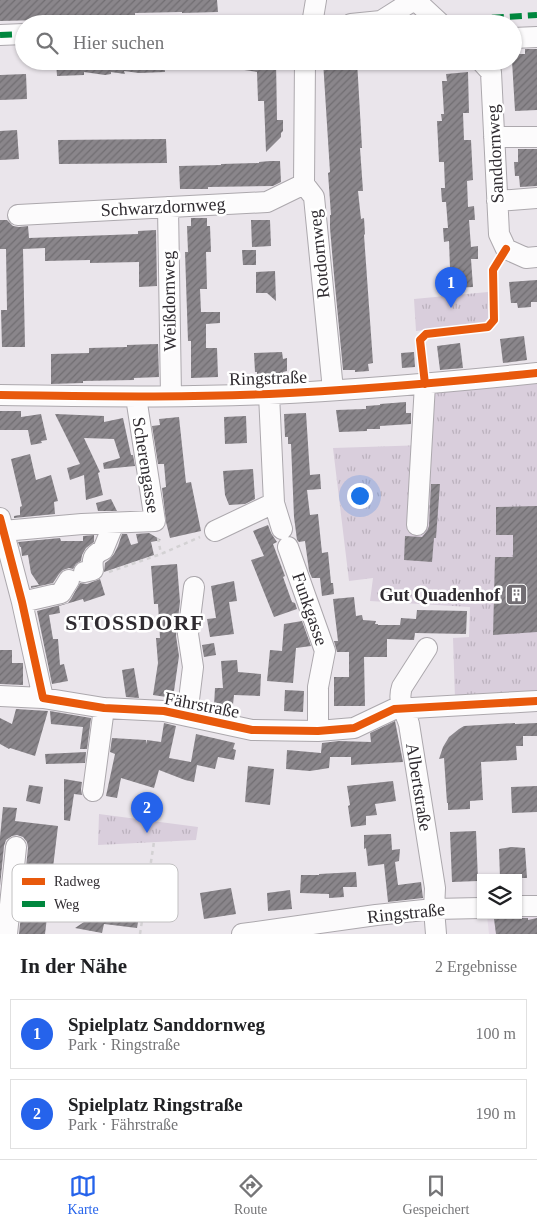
<!DOCTYPE html>
<html lang="de">
<meta charset="utf-8">
<style>
body{margin:0;font-family:"Times New Roman",serif;background:#f6f6f6;color:#202124}
.controls{position:absolute;right:15px;bottom:15px;display:grid;overflow:hidden;border-radius:0px;box-shadow:0 1px 4px #0004}
.controls button{width:45px;height:45px;display:grid;place-items:center;padding:0;border:0;border-bottom:1px solid #e0e0e0;background:#fff;color:#202124;font:25px sans-serif}
.you{position:absolute;left:359px;top:495px;width:18px;height:18px;margin:-12px;border:4px solid #fff;border-radius:50%;background:#1a73e8;box-shadow:0 0 0 8px #1a73e833}
.badge{display:grid;place-items:center;width:32px;height:32px;border-radius:50%;background:#2563eb;color:#fff;font-size:16px;font-weight:700}
.pin{position:absolute;translate:-50% -41px;filter:drop-shadow(0 1px 2px #0008)}
.pin::after{content:'';position:absolute;top:26px;width:18px;height:15px;background:inherit;clip-path:polygon(0 0,100% 0,50% 100%)}
.list{margin:0;padding:0;list-style:none}
h2{display:flex;justify-content:space-between;align-items:center;height:65px;margin:0;padding:0 20px;font-size:21px}
h2 small{font-size:16px;font-weight:400;color:#757577}
.list li{display:grid;grid-template-columns:32px 1fr auto;gap:15px;align-items:center;box-sizing:border-box;height:70px;margin:0 10px 10px;padding:0 10px;border:1px solid #e0e0e0;border-radius:0px}
.list b{display:block;font-size:19px;white-space:nowrap}
.list p{margin:0;font-size:16px;white-space:nowrap;color:#757577}
.list em{font-size:16px;font-style:normal;color:#757577}
.icon{flex:none;width:28px;height:28px;fill:none;stroke:currentColor;stroke-width:2;stroke-linecap:round;stroke-linejoin:round}
.map{position:relative;flex:none;width:537px;height:934px;overflow:hidden}
.search{position:absolute;background:#fff;box-shadow:0 1px 4px #0004;left:15px;right:15px;top:15px;height:55px;display:flex;align-items:center;gap:12px;box-sizing:border-box;padding:0 18px;border-radius:28px;color:#757577;font-size:19px}
.sheet{height:225px;background:#fff}
nav{display:flex;justify-content:space-around;align-items:center;box-sizing:border-box;height:70px;border-top:1px solid #e0e0e0;background:#fff;font-size:14px;color:#757577}
nav a{display:grid;justify-items:center;gap:2px}
nav .on{color:#2563eb}
.map>svg:first-child{display:block}
</style>
<div class="map">
<svg width="537" height="934" viewBox="0 0 537 934">
<defs>
<pattern id="park-tufts" width="24" height="20" patternUnits="userSpaceOnUse" patternTransform="scale(1.25)"><rect width="24" height="20" fill="#d9cedc"/><path d="M3 7l-1-3M5 7V3M7 7l1-3M15 17l-1-3M17 17v-4M19 17l1-3" fill="none" stroke="#bbb1bd"/></pattern>
<pattern id="building-hatch" width="6" height="6" patternUnits="userSpaceOnUse" patternTransform="scale(1.25)"><rect width="6" height="6" fill="#8a868b"/><path d="M-1 1l2-2M0 6l6-6M5 7l2-2" fill="none" stroke="#716e72"/></pattern>
</defs>
<rect width="100%" height="100%" fill="#eae5eb"/>
<path fill="#e3d9e5" d="M537,912V934H489L487,915H518Z"/>
<path fill="url(#park-tufts)" d="M488,292V318L484,324L416,331L414,299Z
M537,379V693L455,699L453,638L469,637L470,607L370,601L373,578L349,581L333,448L426,445L429,393Z
M99,814L198,827L196,840L98,845Z"/>
<path fill="url(#building-hatch)" d="M0,0H217L218,12L182,13V12L135,13V15L102,16V19L69,21H42V20L0,21Z
M525,49H537V110L515,111L512,61L513,54H525Z
M56,61H164L165,72L139,73L124,71L125,74L111,72V74L105,75L84,72V75L57,76Z
M231,61H276L277,120H283V131L281,133V137L266,152L264,101H258L257,72L231,68Z
M323,61H357L362,148H360L363,191H358L361,219L364,218L365,234L364,235L373,363L368,364L369,371L355,372V370H343L334,275L330,228V215H331L328,173L330,172Z
M468,72L469,113H463L464,140H471L473,180L467,181L468,207L474,206L475,220H469L471,247L478,246V259H471L473,287L451,288V281H446L445,268H450L449,241L444,242L443,228H448L446,202H442L441,188H445L444,162H439L437,121H442L441,114H444L442,81H447L446,74Z
M26,74L27,99L0,100V75Z
M17,130L19,159L0,160V131Z
M166,139L167,163L59,164L58,140Z
M518,149H537V186L520,187L519,176H515L514,162H518Z
M270,161H280L281,182L273,186L208,187V189H180L179,166L221,165V164L259,163V162Z
M191,218H207V226H210L211,252H206L207,289H200L201,312H220V323L206,324V348H217L218,377L191,378V341H188L185,252H188L187,226H191Z
M0,220H7L13,226L19,227L28,226L29,238L138,234V231L156,230L157,286L139,287V262L90,263V260L45,261V248L23,249L25,347H2L1,310H7L6,249H0Z
M251,220H270L271,246L252,247Z
M242,250H256V265H243Z
M275,271L276,301L267,293H256V272Z
M537,280V302H531V307L518,308L517,303H511L509,282Z
M524,336L527,360L503,363L500,339Z
M460,343L463,368L440,370L437,346Z
M158,344L159,377L134,378V380L83,381V383L51,384V354L89,353V348L127,347V345Z
M282,352L283,359L287,358V371L283,372V378L257,379V372H255L254,353Z
M414,352L415,367L402,368L401,353Z
M406,402V413H411V424L380,426V429H367V431L339,432L336,410L366,409V406L380,405V404Z
M0,411H21V417L41,414L47,440L41,441L42,443L31,445L28,430H0Z
M306,413L310,475L320,474L321,489L307,490L310,515L318,514L322,553L328,552L331,583H333L334,594L322,596L320,578H312L309,571L305,541L299,542L297,540L294,517L291,444H288V437H285L284,414Z
M55,414L104,416V422L123,418L131,455H133L135,466L104,469L103,463L120,458L114,439L84,438L100,472L98,473L103,495L86,500L84,475L70,480L67,468L80,464Z
M246,416L247,443L225,444L224,417Z
M179,417L186,483L191,482L201,531L170,538L166,522L162,488L166,487L164,464H158L152,426L160,425L159,419Z
M30,454L36,480L51,475L58,501L54,502L55,514L14,518V516L20,515V507L22,506L11,459Z
M253,469L255,499L245,504L229,505L225,495L223,471Z
M431,484H440L436,538H434L432,562L404,560L405,536L422,537L427,531L429,526Z
M111,499L117,511H98L96,503Z
M537,506V632L493,635L495,557H513V535H496V507Z
M268,525L271,533L277,542L273,544L285,576L283,577L292,602L295,603L297,609L274,617L251,560L264,556L253,531Z
M149,533L161,540L151,542L154,555L104,572L105,563L109,560L114,554L118,546L122,534H127L131,545L138,543L136,534Z
M94,535V542L86,548L82,555L81,561L76,564L73,569L69,568L63,570L59,574L53,583L31,588V586L39,585L31,573L28,555L22,556L21,547H20L18,542L60,538L61,541H83V536Z
M177,564L180,602L176,636L179,656L173,698L153,695L158,663L156,638H160L158,604H154L151,566Z
M100,579L105,595L84,602L83,599L59,606L60,613L49,615L53,639H58L60,665L64,664L68,681L52,684L37,611L68,603L71,599L80,583L87,584Z
M234,581L237,601L229,602L234,634L210,637L207,619L216,618L211,586Z
M354,597L356,616L362,615L363,620L376,621L375,624H378V625H400L401,618L416,619L417,610L467,611L466,634L415,633L414,640L387,639V657H364L365,706H334V677H349V652H337L334,641H338L333,599Z
M302,621L311,646L296,648L293,683L267,681L270,650L282,651L284,624Z
M214,643L216,655L204,657L202,645Z
M0,650H12V663H23V685L0,684Z
M237,660L238,672L261,674L260,696L234,695L232,714L225,712L224,707L214,706L215,688H223L221,661Z
M134,668L139,698L126,697L122,670Z
M285,690L304,691L303,712L284,711Z
M16,709L48,711L35,756L10,748L9,749L0,744V718L12,724Z
M50,711L91,718L87,749H80L83,727L51,724Z
M395,721L403,762L351,765V757H330L329,768L310,771L286,769L287,750L321,753L322,743L339,741L371,742L370,733Z
M164,723L176,726L169,758L191,762L196,734L235,743L233,749L236,750L234,760L218,757L215,769L197,765L194,782L185,780L159,770L154,788L121,778L117,798L106,796L115,754L110,752L112,738L146,740V744L147,740L161,742Z
M515,723V724L537,723V736H523V746H516L517,760L481,762L483,800L470,801V809L448,810V803H447L444,758L439,759L443,747L449,737L459,729L464,726Z
M86,752L85,763L46,764L45,754Z
M248,766L274,769L270,805L245,802Z
M64,779L82,782L81,789L82,795L74,794L70,821L64,820Z
M393,781L396,801L375,804L377,815L366,816V825L351,827L348,806L350,805L347,786Z
M29,785L43,787L40,804L26,801Z
M537,786V812L512,813L511,787Z
M3,807L17,808L15,821L58,826L45,934H19L28,848L27,842L23,837L17,835L12,836L6,840L4,846L0,886V837Z
M476,831L478,881L452,882L450,832Z
M391,834L392,850L400,849L399,861L395,862L398,885L421,882L423,898L388,902L384,864L368,866L366,848L364,849V835Z
M512,847L525,848L527,878H500L499,849Z
M356,872L357,887H343L344,897L329,898V894L300,893L301,875H319V874Z
M231,888L236,914L204,919L200,893Z
M290,890L292,909L268,911L267,893Z
M120,901L141,905L137,928L104,924L102,933L75,928L84,922L87,906L118,912Z
M510,917V918H528V920L537,918V934H496L494,919Z"/>
<g fill="none" stroke-linecap="round" stroke-linejoin="round">
<defs>
<path id="minor" d="M415,0L441,24
M312,24L316,0
M351,24L381,21L414,0
M0,35L24,34
M513,38L537,37
M305,61L304,184L314,197L333,390
M481,61L491,72L499,234L506,249L526,258L537,257
M494,137H537
M497,201L537,198
M168,207L171,396
M18,215L267,202L304,184
M269,394L274,503L282,529
M0,395C90,396 179,398 269,394C359,390 448,382 537,373
M0,518L22,602L43,698L104,708L164,711L252,730L318,731L354,728L394,709L537,701
M417,525L425,384
M3,531L82,524L155,521L136,397
M215,531L274,503
M288,547L325,651L318,687V731
M84,572L93,570C92,560 92,555 103,550L114,523
M22,602L61,593L69,580
M427,648L402,687C397,702 405,710 409,724L435,888L434,909L436,934
M0,696L43,698
M187,716L193,667L188,634L194,587
M93,791L104,708
M518,906H537
M7,934L16,847
M242,934L376,915L434,909L481,908"/>
</defs>
<use href="#minor" stroke="#aca8ad" stroke-width="22"/>
<path stroke="#d3d1d3" stroke-width="2.5" stroke-dasharray="4 4" stroke-linecap="butt" d="M158,538L161,554
M109,572L161,554L200,537
M140,934L154,842"/>
<use href="#minor" stroke="#fcfbfc" stroke-width="20"/>
<path stroke="#00873e" stroke-width="6" stroke-dasharray="12 6" stroke-linecap="butt" d="M438,21L537,15
M0,35L24,34"/>
<defs>
<path id="cycleway" d="M425,384L420,340L426,334L488,327L494,320L493,270L506,249
M0,395C90,396 179,398 269,394C359,390 448,382 537,373
M0,518L22,602L43,698L104,708L164,711L252,730L318,731L354,728L394,709L537,701"/>
</defs>
<use href="#cycleway" stroke="#fff" stroke-width="11"/>
<use href="#cycleway" stroke="#e8590c" stroke-width="8"/>
</g>
<defs>
<symbol id="building-square" viewBox="-11 -11 22 22"><rect x="-9" y="-9" width="18" height="18" rx="4" fill="#716d72" stroke="#fff"/><path d="M-4-6H4V6H1V3H-1V6H-4ZM-2.5-4.3h1.7v1.8h-1.7ZM.8-4.3h1.7v1.8H.8ZM-2.5-1h1.7V.8h-1.7ZM.8-1h1.7V.8H.8Z" fill="#fff"/></symbol>
</defs>
<g fill-rule="evenodd">
<use href="#building-square" x="504" y="582" width="25" height="25"/>
</g>
<g text-anchor="middle" dominant-baseline="central" stroke-width="5" stroke-linejoin="round" paint-order="stroke">
<g font-size="18" fill="#302c31" stroke="#fff">
<text transform="translate(495 154) rotate(-93)">Sanddornweg</text>
<text transform="translate(163 207) rotate(-3)">Schwarzdornweg</text>
<text transform="translate(319 254) rotate(-96)">Rotdornweg</text>
<text transform="translate(169 301) rotate(-91)">Weißdornweg</text>
<text transform="translate(268 378) rotate(-2)">Ringstraße</text>
<text transform="translate(146 465) rotate(81)">Scherengasse</text>
<text transform="translate(310 609) rotate(71)">Funkgasse</text>
<text transform="translate(202 705) rotate(11)">Fährstraße</text>
<text transform="translate(419 787) rotate(81)">Albertstraße</text>
<text transform="translate(406 913) rotate(-6)">Ringstraße</text>
</g>
<g font-size="18" font-weight="bold" fill="#302c31" stroke="#fff" text-anchor="end">
<text x="500" y="595">Gut Quadenhof</text>
</g>
<g font-size="22" font-weight="bold" letter-spacing="1" fill="#302c31" stroke="#fff">
<text x="135" y="622">STOSSDORF</text>
</g>
</g>
<rect x="12" y="864" width="166" height="58" rx="8" fill="#fff" stroke="#c1c0c1" stroke-width="1"/>
<rect x="22" y="878" width="23" height="7" fill="#e8590c"/>
<rect x="22" y="901" width="23" height="6" fill="#00873e"/>
<g font-size="14" fill="#302c31">
<text x="54" y="886">Radweg</text>
<text x="54" y="909">Weg</text>
</g>
</svg>
<div class="controls">
<button><svg class="icon" aria-label="layers" viewBox="0 0 24 24"><path d="M12 4l9 5-9 5-9-5zM3 14l9 5 9-5"/></svg></button>
</div>
<div class="you"></div>
<div class="pin badge" style="left:451px;top:308px">1</div>
<div class="pin badge" style="left:147px;top:833px">2</div>
<div class="search"><svg class="icon" aria-label="search" viewBox="0 0 24 24"><circle cx="10" cy="10" r="6"/><path d="M15 15l6 6"/></svg>Hier suchen</div>
</div>
<section class="sheet">
<h2>In der Nähe<small>2 Ergebnisse</small></h2>
<ul class="list">
<li><span class="badge">1</span><div><b>Spielplatz Sanddornweg</b><p>Park · Ringstraße</p></div><em>100 m</em></li>
<li><span class="badge">2</span><div><b>Spielplatz Ringstraße</b><p>Park · Fährstraße</p></div><em>190 m</em></li>
</ul>
</section>
<nav>
<a class="on"><svg class="icon" aria-label="map" viewBox="0 0 24 24"><path d="M3 6l6-2 6 2 6-2v14l-6 2-6-2-6 2zM9 4v14M15 6v14"/></svg>Karte</a>
<a><svg class="icon" aria-label="directions" viewBox="0 0 24 24"><path d="M12 3l9 9-9 9-9-9zM9 14v-3h6M13 9l2 2-2 2"/></svg>Route</a>
<a><svg class="icon" aria-label="saved" viewBox="0 0 24 24"><path d="M7 4h10v16l-5-4-5 4z"/></svg>Gespeichert</a>
</nav>
